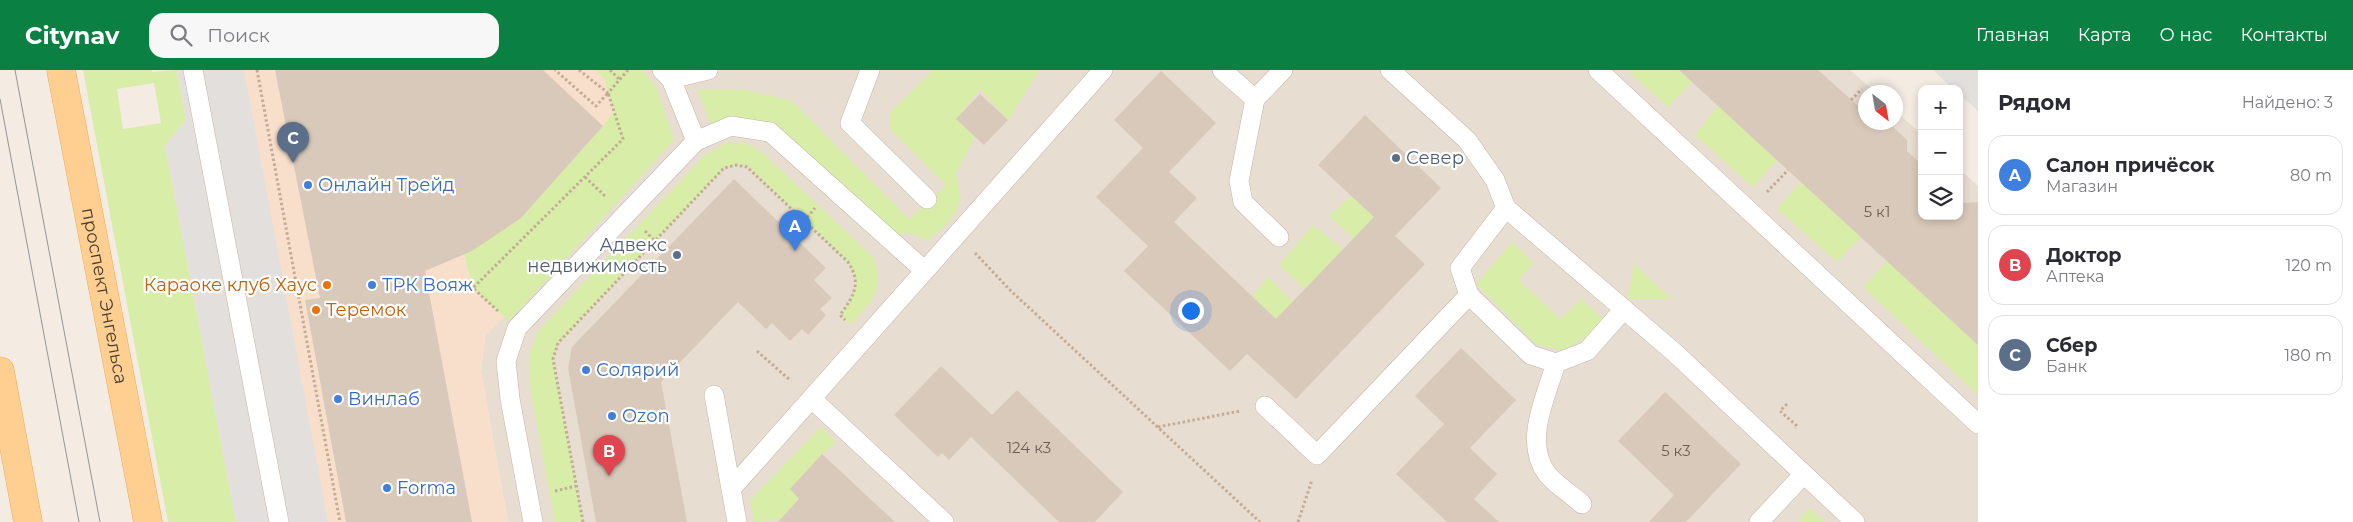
<!DOCTYPE html>
<html lang="ru">
<meta charset="utf-8">
<style>
body{margin:0;font-family:Montserrat,sans-serif;background:#f7f7f7;color:#2b2b33}
.controls{position:absolute;right:15px;top:15px;display:grid;overflow:hidden;border-radius:10px;box-shadow:0 2px 8px #0003}
.controls button{width:45px;height:45px;display:grid;place-items:center;padding:0;border:0;border-bottom:1px solid #e1e1e2;background:#fff;color:#2b2b33;font:25px sans-serif}
.compass{position:absolute;left:1858px;top:15px;width:45px;height:45px;border-radius:50%;background:#fff;box-shadow:0 2px 8px #0003;rotate:149deg}
.you{position:absolute;left:1190px;top:240px;width:18px;height:18px;margin:-12px;border:4px solid #fff;border-radius:50%;background:#1a73e8;box-shadow:0 0 0 8px #1a73e833}
.badge{display:grid;place-items:center;width:32px;height:32px;border-radius:50%;background:#0b8043;color:#fff;font-size:16px;font-weight:700}
.pin{position:absolute;translate:-50% -41px;filter:drop-shadow(0 1px 2px #0008)}
.pin::after{content:'';position:absolute;top:26px;width:18px;height:15px;background:inherit;clip-path:polygon(0 0,100% 0,50% 100%)}
.list{margin:0;padding:0;list-style:none}
h2{display:flex;justify-content:space-between;align-items:center;height:65px;margin:0;padding:0 20px;font-size:21px}
h2 small{font-size:16px;font-weight:400;color:#7c7c81}
.list li{display:grid;grid-template-columns:32px 1fr auto;gap:15px;align-items:center;box-sizing:border-box;height:80px;margin:0 10px 10px;padding:0 10px;border:1px solid #e1e1e2;border-radius:15px}
.list b{display:block;font-size:19px;white-space:nowrap}
.list p{margin:0;font-size:16px;white-space:nowrap;color:#7c7c81}
.list em{font-size:16px;font-style:normal;color:#7c7c81}
.icon{flex:none;width:28px;height:28px;fill:none;stroke:currentColor;stroke-width:2;stroke-linecap:round;stroke-linejoin:round}
.map{position:relative;flex:none;width:1978px;height:452px;overflow:hidden}
header{display:flex;align-items:center;gap:30px;box-sizing:border-box;height:70px;padding:0 25px;background:#0b8043;color:#fff}
header strong{font-size:24px}
nav{display:flex;gap:28px;margin-inline-start:auto;font-size:18px}
.search{width:350px;height:45px;background:#f7f7f7;display:flex;align-items:center;gap:12px;box-sizing:border-box;padding:0 18px;border-radius:15px;color:#7c7c81;font-size:19px}
main{display:flex}
aside{flex:1;background:#fff}
.map>svg:first-child{display:block}
</style>
<header>
<strong>Citynav</strong>
<div class="search"><svg class="icon" aria-label="search" viewBox="0 0 24 24"><circle cx="10" cy="10" r="6"/><path d="M15 15l6 6"/></svg>Поиск</div>
<nav><a>Главная</a><a>Карта</a><a>О нас</a><a>Контакты</a></nav>
</header>
<main>
<div class="map">
<svg width="1978" height="452" viewBox="0 0 1978 452">
<rect width="100%" height="100%" fill="#f4ece3"/>
<path fill="#e8ddd1" d="M630,0H1850L1875,22H1866V52H1896V41L1922,65V146H1959V99L1978,116V452H508L481,302L485,266L609,138Z"/>
<path fill="#f8dfcb" d="M177,0H630L609,138L485,266L481,302L508,452H236L165,75L186,50Z"/>
<path fill="#d8eda7" fill-rule="evenodd" d="M83,0H152V2L177,0L186,50L165,75L236,452H168ZM154,13L161,53L123,59L117,19Z
M595,0H642L656,16L674,70L509,251L473,218L464,184L521,148L603,56L614,42L605,9Z
M933,0H1040L1008,50L980,19L957,49L975,67L956,103C966,140 955,148 928,170L908,163L897,166L771,52L732,48L711,54L697,19L746,20L792,31L909,149L946,115L890,59L889,43Z
M1627,0H1679L1692,12L1668,37Z
M1718,35L1777,90L1753,117L1695,65Z
M728,72L747,73L764,84L874,188C884,222 872,231 851,255L840,245C854,226 862,213 848,192L748,97L736,95L724,98L558,274L553,289L583,452H555L531,324L529,287L538,261L705,85Z
M1801,112L1861,167L1837,192L1777,139Z
M1351,126L1374,147L1354,169L1329,146Z
M1313,155L1344,180L1306,220L1279,195Z
M1512,172L1534,193L1519,210L1560,249L1581,229L1603,249L1586,267L1563,281L1537,275L1476,214Z
M1887,191L1978,275V325L1863,217Z
M1634,194L1672,229H1627Z
M1268,207L1293,233L1278,250L1252,226Z
M821,357L836,373L822,384L790,419L799,429L781,449L754,452L750,430Z
M1809,438L1824,452H1799Z"/>
<path fill="#e3dfdc" d="M177,0H244L328,452H236L165,75L186,50Z
M1933,0H1978V41L1959,24V19H1953Z"/>
<path fill="#d9c9ba" d="M275,0H543L603,56L521,148L472,181L425,201L472,452H346L305,230L320,228Z
M1679,0H1818L1866,43V52L1889,53L1907,70V81L1922,95V146H1959V130L1963,133L1978,132V275Z
M1161,1L1216,53L1169,102L1197,128L1174,152L1276,249L1374,147L1318,95L1365,45L1441,118L1395,166L1425,194L1296,329L1247,284L1230,301L1124,201L1148,176L1096,127L1143,78L1114,50Z
M980,24L1008,50L984,75L956,49Z
M734,109L826,198L814,210L832,228L820,239L826,245L808,265L802,259L790,271L772,253L766,259L738,232L661,312L687,452H596L568,298L572,277Z
M1461,278L1516,330L1470,378L1497,404L1474,429L1499,452H1447L1396,404L1444,354L1415,326Z
M941,296L992,345L1017,320L1123,422L1095,452H1059L971,367L949,390L942,383L938,387L894,345Z
M1665,322L1741,394L1686,452H1649L1674,425L1618,371Z
M822,384L895,452H778L799,429L790,419Z"/>
<g fill="none" stroke-linecap="round" stroke-linejoin="round">
<defs>
<path id="service" d="M193,0L279,452
M662,0L671,9L696,71
M870,0L850,53L927,129
M1222,0L1255,29
M1390,0L1467,70L1495,110L1506,138L1675,283L1855,452
M1598,0L1978,354
M671,9L708,0
M1506,138L1460,198L1469,225L1531,285L1556,293L1587,281L1624,239
M1279,167L1243,132L1239,111L1255,29L1283,0
M1556,293C1546,327 1523,371 1547,404C1556,415 1571,424 1582,434
M714,325L737,452
M812,329L944,452
M1265,336L1317,385L1469,225
M731,419L1103,0
M533,452L510,329L506,291L517,258L696,71L731,56L770,62L925,201
M1759,452L1803,405"/>
<g id="primary">
<path id="s1" d="M61,0L148,452"/>
<path d="M0,301L28,452"/>
</g>
</defs>
<use href="#service" stroke="#c3b5a8" stroke-width="20"/>
<use href="#primary" stroke="#efaa55" stroke-width="29"/>
<path stroke="#c3ac95" stroke-width="3" stroke-dasharray="2.5 2.5" stroke-linecap="butt" d="M257,0L340,452
M579,0L608,23L628,0
M610,0L620,10
M1851,30L1862,19
M585,107L606,127
M1767,122L1788,100
M804,151L815,138
M645,161L655,171
M975,183L1011,221L1260,452
M498,241L473,218L623,69L608,23L596,36L555,0
M757,281L791,311
M1787,334L1780,341L1797,356L1795,358
M1158,357L1240,341
M555,421L576,416
M583,452L553,289L558,273L724,98L736,95L747,97L848,192C862,213 854,226 840,245L845,250
M1298,452L1312,410"/>
<use href="#service" stroke="#fff" stroke-width="19"/>
<use href="#primary" stroke="#ffcf91" stroke-width="28"/>
<path stroke="#949494" stroke-width="1" d="M15,0L100,452
M0,29L79,452"/>
</g>
<g fill="#5c6f8a" stroke="#fff" stroke-width="2">
<circle cx="1396" cy="88" r="5"/>
<circle cx="677" cy="185" r="5"/>
</g>
<g fill="#3f7fe0" stroke="#fff" stroke-width="2">
<circle cx="308" cy="115" r="5"/>
<circle cx="372" cy="215" r="5"/>
<circle cx="586" cy="300" r="5"/>
<circle cx="338" cy="329" r="5"/>
<circle cx="612" cy="346" r="5"/>
<circle cx="387" cy="418" r="5"/>
</g>
<g fill="#e8710a" stroke="#fff" stroke-width="2">
<circle cx="327" cy="215" r="5"/>
<circle cx="316" cy="240" r="5"/>
</g>
<g text-anchor="middle" dominant-baseline="central" stroke-width="4.5" stroke-linejoin="round" paint-order="stroke">
<g font-size="15" fill="#6b5f55">
<text x="1877" y="141">5 к1</text>
<text x="1029" y="377">124 к3</text>
<text x="1676" y="380">5 к3</text>
</g>
<g font-size="18" fill="#4e5e75" stroke="#fff" text-anchor="start">
<text x="1406" y="88">Север</text>
<text x="667" y="175" text-anchor="end">Адвекс<tspan x="667" dy="21">недвижимость</tspan></text>
</g>
<g font-size="18" fill="#366cbe" stroke="#fff" text-anchor="start">
<text x="318" y="115">Онлайн Трейд</text>
<text x="382" y="215">ТРК Вояж</text>
<text x="596" y="300">Солярий</text>
<text x="348" y="329">Винлаб</text>
<text x="622" y="346">Ozon</text>
<text x="397" y="418">Forma</text>
</g>
<g font-size="18" fill="#c56008" stroke="#fff" text-anchor="end">
<text x="317" y="215">Караоке клуб Хаус</text>
<text x="326" y="240" text-anchor="start">Теремок</text>
</g>
<g font-size="18" fill="#463c33" stroke="#fff">
<text stroke="none"><textPath href="#s1" startOffset="230">проспект Энгельса</textPath></text>
</g>
</g>
</svg>
<div class="controls">
<button>+</button>
<button>−</button>
<button><svg class="icon" aria-label="layers" viewBox="0 0 24 24"><path d="M12 4l9 5-9 5-9-5zM3 14l9 5 9-5"/></svg></button>
</div>
<svg class="compass" viewBox="-18 -18 36 36"><path d="M0-13l5 13h-10z" fill="#e53935"/><path d="M0 13l5-13h-10z" fill="#7c7c81"/></svg>
<div class="you"></div>
<div class="pin badge" style="left:795px;top:181px;background:#3f7fe0">A</div>
<div class="pin badge" style="left:609px;top:406px;background:#e0444e">B</div>
<div class="pin badge" style="left:293px;top:93px;background:#5c6f8a">C</div>
</div>
<aside>
<h2>Рядом<small>Найдено: 3</small></h2>
<ul class="list">
<li><span class="badge" style="background:#3f7fe0">A</span><div><b>Салон причёсок</b><p>Магазин</p></div><em>80 m</em></li>
<li><span class="badge" style="background:#e0444e">B</span><div><b>Доктор</b><p>Аптека</p></div><em>120 m</em></li>
<li><span class="badge" style="background:#5c6f8a">C</span><div><b>Сбер</b><p>Банк</p></div><em>180 m</em></li>
</ul>
</aside>
</main>
